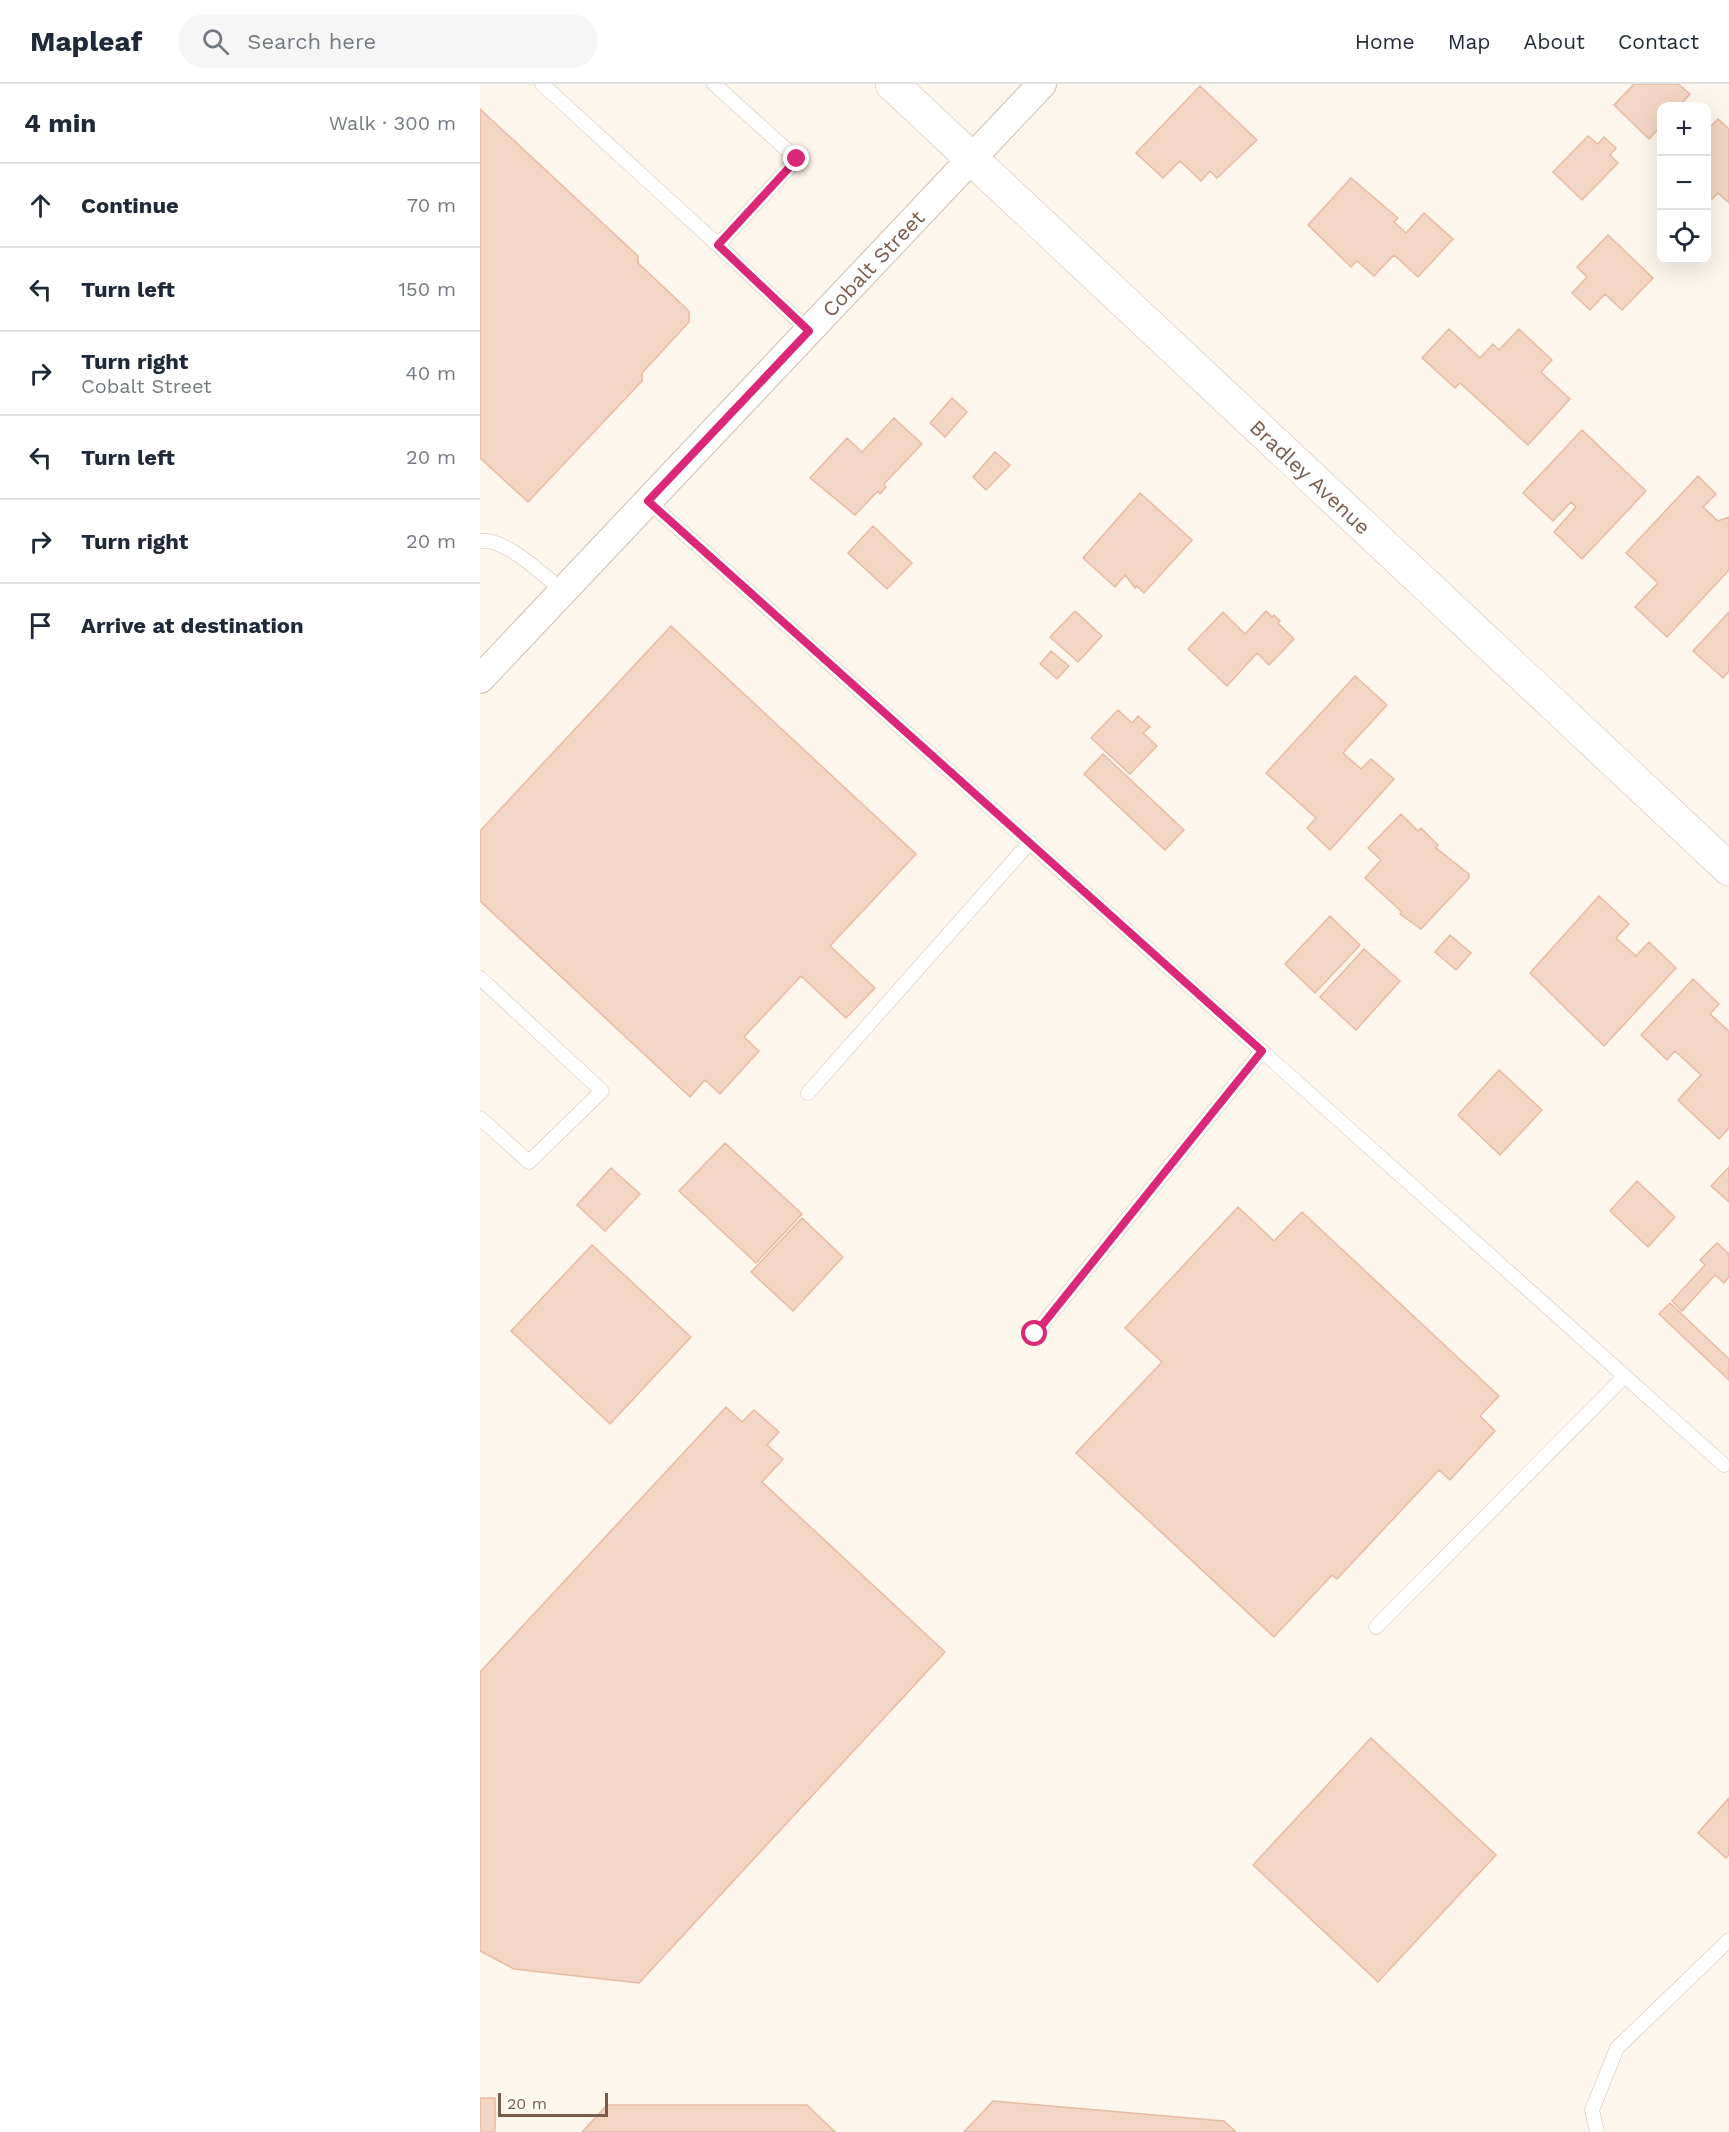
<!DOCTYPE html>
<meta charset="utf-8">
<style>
body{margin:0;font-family:"Work Sans",sans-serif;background:#f6f6f7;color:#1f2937}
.controls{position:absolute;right:18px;top:18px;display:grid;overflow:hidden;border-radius:12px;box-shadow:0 6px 24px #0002}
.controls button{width:54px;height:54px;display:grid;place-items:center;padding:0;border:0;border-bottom:2px solid #e0e1e3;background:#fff;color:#1f2937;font:30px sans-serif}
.scale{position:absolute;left:18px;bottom:15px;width:110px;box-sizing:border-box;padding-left:6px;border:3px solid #7a5c4d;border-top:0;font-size:16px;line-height:21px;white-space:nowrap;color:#7a5c4d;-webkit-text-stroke:4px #fffaf3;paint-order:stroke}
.stop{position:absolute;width:18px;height:18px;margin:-14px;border:4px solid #db2777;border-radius:50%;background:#fff}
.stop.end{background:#db2777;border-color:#fff;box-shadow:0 2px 6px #0008}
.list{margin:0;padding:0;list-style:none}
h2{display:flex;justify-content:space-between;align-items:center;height:78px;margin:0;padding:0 24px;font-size:26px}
h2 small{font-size:20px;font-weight:400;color:#747a83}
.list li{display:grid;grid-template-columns:39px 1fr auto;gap:18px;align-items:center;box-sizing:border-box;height:84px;padding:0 24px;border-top:2px solid #e0e1e3}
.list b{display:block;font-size:22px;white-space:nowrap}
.list p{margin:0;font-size:20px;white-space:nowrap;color:#747a83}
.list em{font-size:20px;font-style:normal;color:#747a83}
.icon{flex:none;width:33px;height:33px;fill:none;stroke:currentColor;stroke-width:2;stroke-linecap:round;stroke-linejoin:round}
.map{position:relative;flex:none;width:1249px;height:2048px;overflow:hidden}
header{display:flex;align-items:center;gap:36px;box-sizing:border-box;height:84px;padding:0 30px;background:#fff;border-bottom:2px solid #e0e1e3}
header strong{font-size:28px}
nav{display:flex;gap:33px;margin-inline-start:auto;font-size:21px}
.search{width:420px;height:54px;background:#f6f6f7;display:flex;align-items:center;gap:15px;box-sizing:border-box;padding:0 21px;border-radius:33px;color:#747a83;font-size:22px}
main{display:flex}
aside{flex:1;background:#fff}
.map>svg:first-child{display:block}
</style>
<header>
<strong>Mapleaf</strong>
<div class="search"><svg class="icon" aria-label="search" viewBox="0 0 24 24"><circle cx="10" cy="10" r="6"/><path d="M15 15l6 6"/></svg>Search here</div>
<nav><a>Home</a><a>Map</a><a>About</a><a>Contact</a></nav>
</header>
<main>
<aside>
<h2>4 min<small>Walk · 300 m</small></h2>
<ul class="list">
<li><svg class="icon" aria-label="ahead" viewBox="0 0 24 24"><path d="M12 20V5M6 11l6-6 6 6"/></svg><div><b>Continue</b></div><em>70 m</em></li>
<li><svg class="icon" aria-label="left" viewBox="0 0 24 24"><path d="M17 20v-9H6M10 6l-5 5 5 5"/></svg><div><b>Turn left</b></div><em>150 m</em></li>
<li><svg class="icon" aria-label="right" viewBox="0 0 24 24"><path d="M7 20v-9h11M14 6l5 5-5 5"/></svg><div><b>Turn right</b><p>Cobalt Street</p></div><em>40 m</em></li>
<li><svg class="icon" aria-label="left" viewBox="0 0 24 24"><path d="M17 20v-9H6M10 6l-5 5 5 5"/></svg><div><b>Turn left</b></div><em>20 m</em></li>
<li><svg class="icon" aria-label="right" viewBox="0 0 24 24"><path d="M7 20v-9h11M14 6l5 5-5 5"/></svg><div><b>Turn right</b></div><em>20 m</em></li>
<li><svg class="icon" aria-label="arrive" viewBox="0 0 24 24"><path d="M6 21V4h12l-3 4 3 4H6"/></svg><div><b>Arrive at destination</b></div></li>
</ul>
</aside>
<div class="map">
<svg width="1249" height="2048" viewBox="0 0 1249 2048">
<rect width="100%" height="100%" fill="#fdf6ec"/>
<path fill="#f3d5c3" stroke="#e6bba3" stroke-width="1.5" d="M1154,0H1198L1210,10L1199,22H1182V41L1169,55L1134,21Z
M720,2L777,56L737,94L730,87L721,97L700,77L683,94L656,69Z
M0,25L158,172V179L209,227V238L162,289V297L48,418L0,374Z
M1238,35L1249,45V119L1238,109L1232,115L1226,110V47Z
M1108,52L1118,60L1124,53L1136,64L1130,71L1138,79L1102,116L1073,88Z
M871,94L918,134L914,138L926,149L944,129L973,155L938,193L914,171L894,192L877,177L871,183L828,141Z
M1128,151L1173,194L1142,226L1125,210L1110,226L1092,209L1107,193L1097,183Z
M969,245L1000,274L1013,260L1019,266L1039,245L1072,276L1061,288L1090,315L1048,361L980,299L975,304L942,274Z
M472,314L487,328L465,353L450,339Z
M414,334L442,360L404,400L406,403L400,410L398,407L375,431L330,394L367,354L382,368Z
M1102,346L1166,407L1102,475L1074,448L1096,423L1091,418L1073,437L1043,409Z
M515,368L530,381L506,406L493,393Z
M1218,392L1236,410L1223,423L1238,437L1249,433V486L1187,553L1155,523L1178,499L1146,469Z
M660,409L712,456L664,509L657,502L655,504L645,491L635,503L603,474Z
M393,442L432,479L407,505L368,469Z
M595,527L622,552L598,578L570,553Z
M786,527L792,533L794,531L800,537L798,539L814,555L789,581L777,569L747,602L708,565L743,528L765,550Z
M1249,528V587L1243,594L1213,567Z
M191,542L436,770L350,862L395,904L366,934L321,892L264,953L279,967L240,1010L225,996L210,1013L0,817V747Z
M571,567L589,582L577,595L560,580Z
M875,592L907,621L863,669L881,685L891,675L914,695L850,766L827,744L836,734L786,689Z
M638,626L652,639L658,632L670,643L663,649L677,662L650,690L611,654Z
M623,670L704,746L685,766L604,690Z
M921,730L938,747L941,744L958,761L956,764L989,790V794L941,845L920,830L922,828L885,794L901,776L888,764Z
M1119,812L1149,840L1136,854L1156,872L1169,858L1196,884L1124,962L1050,889Z
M850,832L880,861L835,909L805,880Z
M970,851L991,869L976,886L955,868Z
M884,865L920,897L876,946L840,913Z
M1213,895L1239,920L1230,930L1249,947V1044L1239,1055L1198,1016L1221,991L1195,967L1187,976L1161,951Z
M1019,986L1062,1026L1020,1071L978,1031Z
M245,1059L322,1130L276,1179L199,1107Z
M1249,1083V1118L1231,1102Z
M131,1084L160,1110L125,1147L97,1121Z
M1157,1097L1195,1133L1168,1163L1130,1127Z
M758,1123L794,1157L822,1128L1019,1312L1000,1332L1015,1347L970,1396L959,1386L857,1495L852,1491L794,1553L596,1369L682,1278L645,1244Z
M322,1134L363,1173L313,1227L271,1188Z
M1237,1159L1249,1170V1193L1244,1199L1235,1191L1202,1227L1192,1217L1225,1181L1220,1176Z
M112,1161L211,1253L130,1340L31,1247Z
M1190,1219L1249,1275V1296L1179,1230Z
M246,1323L262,1338L274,1326L299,1348L287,1361L303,1375L282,1398L465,1568L159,1899L34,1885L0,1867V1588Z
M891,1654L1016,1771L898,1898L773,1781Z
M1249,1714V1771L1246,1774L1218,1749Z
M0,2014H15V2048H0Z
M513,2017L744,2037L756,2048H484Z
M127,2021H327L355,2048H102Z"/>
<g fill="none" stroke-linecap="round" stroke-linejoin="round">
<defs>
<path id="service" d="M62,0L238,161L317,75L234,0
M238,161L329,247
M168,417L1244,1381
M0,457C25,453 64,492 83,507
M0,894L122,1007L49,1078L0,1034
M328,1009L550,758
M555,1250L782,967
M896,1543L1145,1292
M1117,2048L1112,2026L1137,1964L1249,1856"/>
<g id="minor">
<path id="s1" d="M0,595L562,0"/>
</g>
<g id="tertiary">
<path id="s2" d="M412,0L1249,785"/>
</g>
</defs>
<use href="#service" stroke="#d1beb0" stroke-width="15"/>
<use href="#minor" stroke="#d1beb0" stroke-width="30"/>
<use href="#tertiary" stroke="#d1beb0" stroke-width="34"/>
<use href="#service" stroke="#fff" stroke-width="14"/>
<use href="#minor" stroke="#fff" stroke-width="28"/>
<use href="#tertiary" stroke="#fff" stroke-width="33"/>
</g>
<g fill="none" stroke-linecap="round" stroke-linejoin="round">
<path stroke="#db2777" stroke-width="8" d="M317,75L238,161L329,247L168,417L782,967L555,1250"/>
</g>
<g text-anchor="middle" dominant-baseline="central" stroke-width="5" stroke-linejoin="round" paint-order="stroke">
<g font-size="21" fill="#7a5c4d" stroke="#fffaf3">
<text stroke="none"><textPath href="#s1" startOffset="572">Cobalt Street</textPath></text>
<text stroke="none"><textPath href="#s2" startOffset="574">Bradley Avenue</textPath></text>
</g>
</g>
</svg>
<div class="controls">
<button>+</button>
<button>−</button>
<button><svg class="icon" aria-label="locate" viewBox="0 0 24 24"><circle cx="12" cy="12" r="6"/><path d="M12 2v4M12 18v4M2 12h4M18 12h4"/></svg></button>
</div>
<div class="scale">20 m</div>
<div class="stop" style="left:555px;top:1250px"></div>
<div class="stop end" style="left:317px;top:75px"></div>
</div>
</main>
